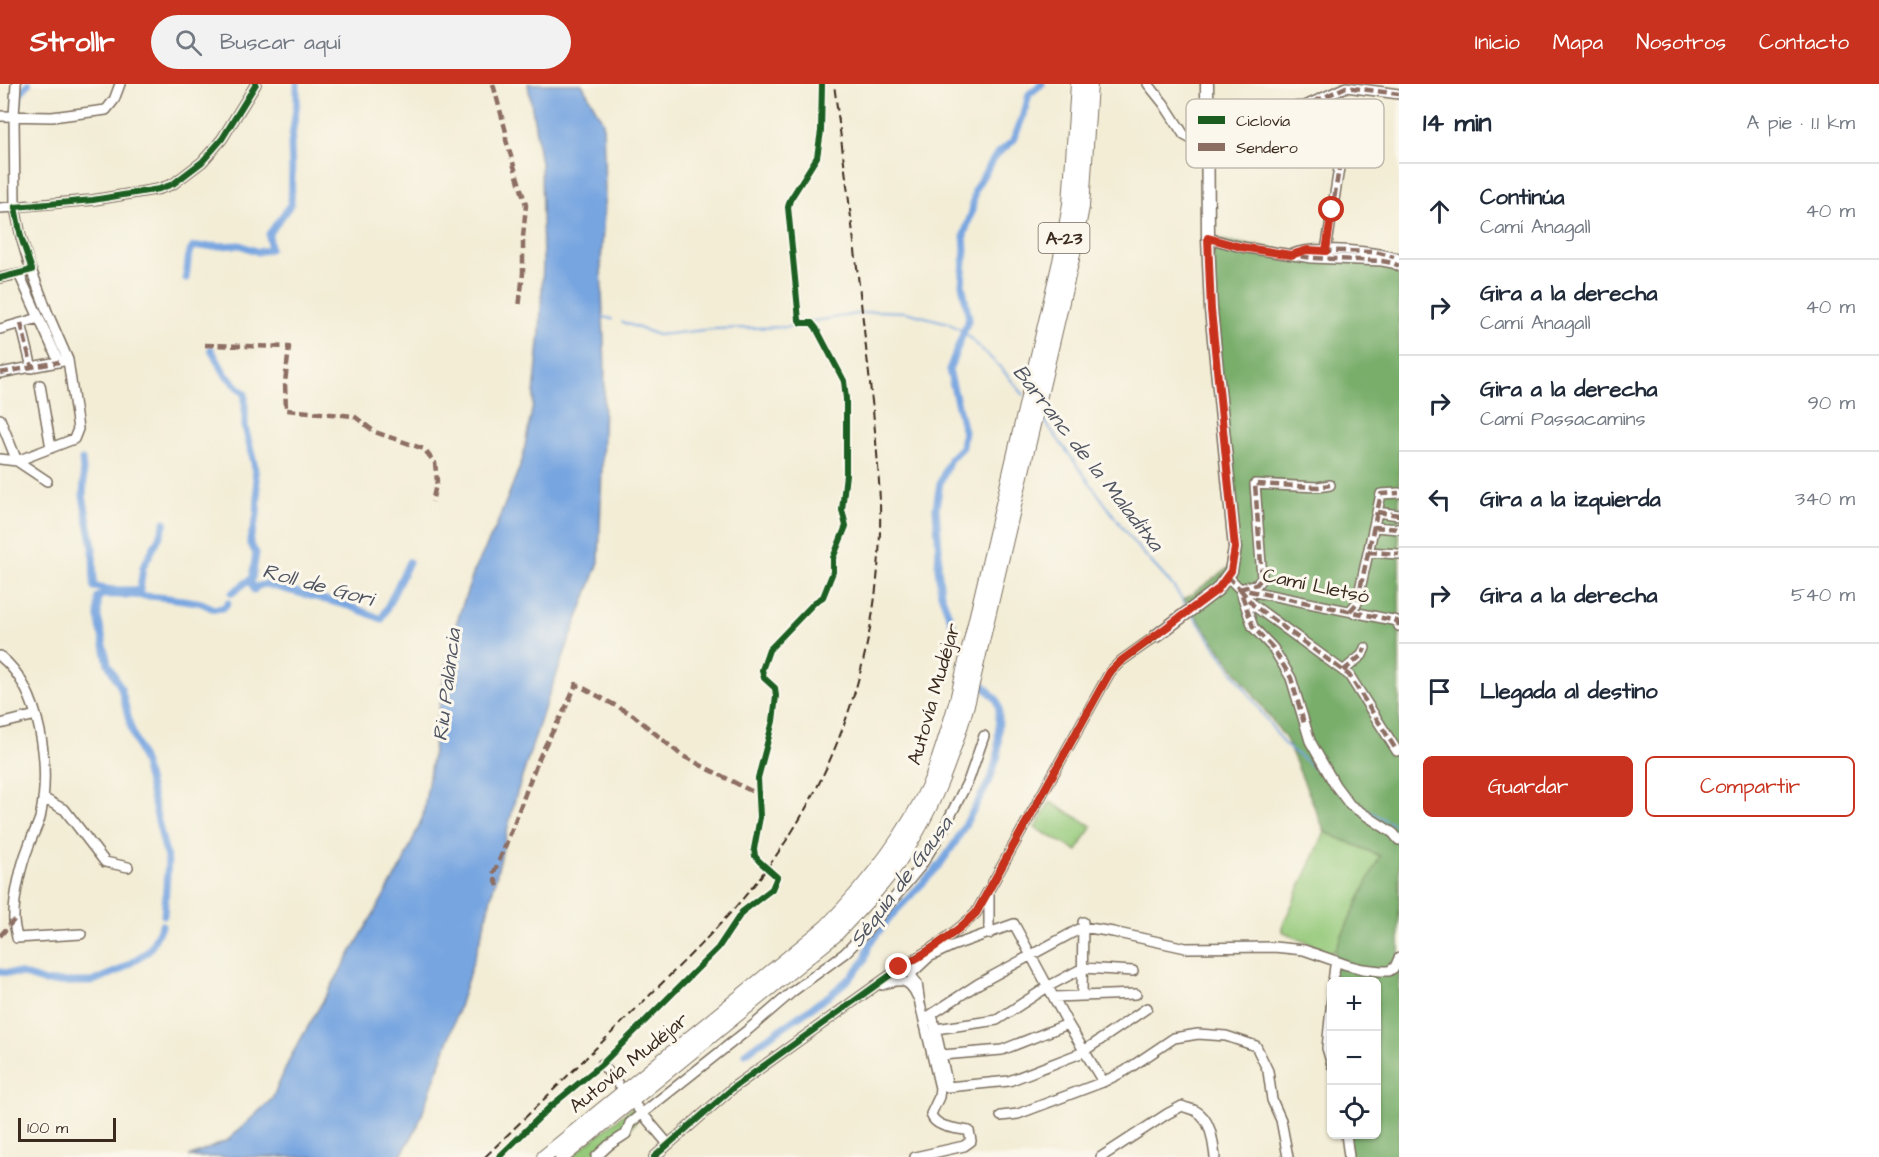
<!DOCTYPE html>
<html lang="es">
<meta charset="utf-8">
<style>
body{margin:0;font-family:"Architects Daughter",sans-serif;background:#f2f2f3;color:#1f2937}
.controls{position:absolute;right:18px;bottom:18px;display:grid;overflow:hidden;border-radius:9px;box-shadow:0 2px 4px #0004}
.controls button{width:54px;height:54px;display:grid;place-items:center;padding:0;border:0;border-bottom:2px solid #e0e1e3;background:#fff;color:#1f2937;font:30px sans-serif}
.scale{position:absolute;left:18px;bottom:15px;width:98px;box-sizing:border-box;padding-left:6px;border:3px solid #3b2a1e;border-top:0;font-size:16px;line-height:21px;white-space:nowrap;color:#3b2a1e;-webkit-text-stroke:4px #fbf7ec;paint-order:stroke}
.stop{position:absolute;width:18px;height:18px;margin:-14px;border:4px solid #c8321e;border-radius:50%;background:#fff}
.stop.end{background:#c8321e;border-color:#fff;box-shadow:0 2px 6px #0008}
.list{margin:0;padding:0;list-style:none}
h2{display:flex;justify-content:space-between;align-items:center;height:78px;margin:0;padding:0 24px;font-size:26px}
h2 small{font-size:20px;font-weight:400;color:#747a83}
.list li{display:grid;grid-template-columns:39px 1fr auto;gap:18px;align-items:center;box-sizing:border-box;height:96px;padding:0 24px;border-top:2px solid #e0e1e3}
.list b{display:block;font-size:22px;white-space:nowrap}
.list p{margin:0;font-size:20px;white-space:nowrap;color:#747a83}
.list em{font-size:20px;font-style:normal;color:#747a83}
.actions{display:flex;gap:12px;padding:18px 24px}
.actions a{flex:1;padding:14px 0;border:2px solid #c8321e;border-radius:9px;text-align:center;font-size:21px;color:#c8321e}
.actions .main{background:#c8321e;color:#fff}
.icon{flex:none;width:33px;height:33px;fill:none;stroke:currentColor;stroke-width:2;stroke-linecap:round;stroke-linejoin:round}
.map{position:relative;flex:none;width:1399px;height:1073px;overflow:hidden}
header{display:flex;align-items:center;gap:36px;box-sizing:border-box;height:84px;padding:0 30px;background:#c8321e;color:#fff}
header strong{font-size:28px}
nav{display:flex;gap:33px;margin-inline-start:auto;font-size:21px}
.search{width:420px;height:54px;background:#f2f2f3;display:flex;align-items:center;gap:15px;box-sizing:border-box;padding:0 21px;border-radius:33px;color:#747a83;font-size:22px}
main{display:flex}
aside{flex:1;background:#fff}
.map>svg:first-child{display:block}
</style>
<header>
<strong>Strollr</strong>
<div class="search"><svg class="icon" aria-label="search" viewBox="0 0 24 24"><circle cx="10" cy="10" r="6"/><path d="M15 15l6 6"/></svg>Buscar aquí</div>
<nav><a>Inicio</a><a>Mapa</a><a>Nosotros</a><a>Contacto</a></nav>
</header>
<main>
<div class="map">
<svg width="1399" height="1073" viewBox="0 0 1399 1073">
<rect width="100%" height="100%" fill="#fbf7ec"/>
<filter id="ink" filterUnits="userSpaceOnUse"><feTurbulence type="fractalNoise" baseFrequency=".0167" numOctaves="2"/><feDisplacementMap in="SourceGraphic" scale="12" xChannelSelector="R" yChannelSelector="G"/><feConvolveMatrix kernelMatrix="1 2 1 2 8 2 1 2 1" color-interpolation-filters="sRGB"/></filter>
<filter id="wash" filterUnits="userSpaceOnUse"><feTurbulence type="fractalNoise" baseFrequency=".008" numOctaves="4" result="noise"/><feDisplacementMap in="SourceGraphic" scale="24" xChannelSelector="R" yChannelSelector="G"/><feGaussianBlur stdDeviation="1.35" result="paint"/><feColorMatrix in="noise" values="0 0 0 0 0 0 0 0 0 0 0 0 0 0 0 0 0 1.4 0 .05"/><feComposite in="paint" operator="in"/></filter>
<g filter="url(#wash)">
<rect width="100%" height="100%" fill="#f3edd6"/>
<path fill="#95c97a" stroke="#687a4c" stroke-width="1.5" d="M1050,718L1092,742L1077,767L1035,744Z
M1325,748L1380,772L1335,866L1333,865L1331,870L1282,847V843Z
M635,1021L642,1029L626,1050L596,1073H571Z"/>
<path fill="#78ad6a" stroke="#5a6c44" stroke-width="1.5" d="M1208,154L1332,175L1370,177L1399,184V1073H1346L1343,1051L1376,1050V898L1333,897L1335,866L1380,772L1325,748L1286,655L1184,516L1232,481Z"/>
<path fill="#77a5e0" stroke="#59687f" stroke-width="1.5" d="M528,0H582L603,38L605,108L601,179L605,285L599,478L547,616L515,715L483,846L447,961L417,1044L400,1073H189L228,1056L272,1015L291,972L402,781L423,732L445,587L456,540L474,487L495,445L522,377L533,321L540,248L543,180L541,79Z"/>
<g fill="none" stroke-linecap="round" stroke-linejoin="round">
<path stroke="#77a5e0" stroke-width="2" d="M603,233L612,235
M622,238L658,251L714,245L788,243L808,238L875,227L906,228L948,239L964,248L1000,283L1024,311
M1041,332L1133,458L1173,502L1187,523
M1192,530L1284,660L1326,693
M1352,717L1399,744"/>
<path stroke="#77a5e0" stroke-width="7" d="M19,16V11L28,0
M186,194L189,169L193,163L240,161L258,168L270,165L269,150L291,120L292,91L291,60L297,18V0
M211,265L225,290L245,310V343L254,379L258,411L257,432L250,456V460L256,469L252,494L232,509
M82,376L84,398L83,412L93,463L94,503L113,506H140L143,483L161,450L165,438
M250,496L254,506L256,503L265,500L349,522L382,535
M384,530L409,478
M952,539L941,510L938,483L939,465L936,424L940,399L950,375L962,363L964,347L949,286L969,234L962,200L965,166L964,151L972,127L975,105L996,71L1013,57L1024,30L1029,10L1042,0
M164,831L168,778L145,683L131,644L121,604L108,580L98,533V513L102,511C134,510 166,513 197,518C210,520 208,527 223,524L228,519
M0,888L22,890L45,898H91L120,886L147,868L151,863L162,841
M745,969L830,911L852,892L865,876L869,860L892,831L939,782L955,759L989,698L998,671L999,625L997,616L984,602"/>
</g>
</g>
<g filter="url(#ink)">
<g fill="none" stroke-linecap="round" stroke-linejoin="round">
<defs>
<path id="minor" d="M1148,0L1164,20L1184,51L1195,57L1207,60
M1207,26H1245L1305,22L1346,3L1399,10
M0,32L52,33L106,26L114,16L120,0
M0,124L93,116L159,105L173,100L202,78L222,55L256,0
M1208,154L1241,163L1312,174L1382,177L1393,179L1399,182
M1326,167L1339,84
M1293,170C1313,161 1378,167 1399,175
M19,190L59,278
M0,194L24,189
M21,239L32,284
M0,245L39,234
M0,289L63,277
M40,301L51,364
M0,335L17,377L47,397
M0,375L17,377L74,355L78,345L68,276L48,230L29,180L21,153L15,123L14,32L16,0
M1377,428L1399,431
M1374,443L1399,445
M1368,468L1399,470
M1227,492L1240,505L1397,537L1399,542
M1240,505L1253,543L1273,564L1291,594L1310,657L1335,701L1350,721L1393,749L1399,756
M1240,505L1257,500L1262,494L1255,400L1318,403L1330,401
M1243,509L1253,521L1349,591L1397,667
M1350,527L1357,519L1381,410L1399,409
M0,572C42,606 51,684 40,734C37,744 31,754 28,764C21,781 14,813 14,831C13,839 16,847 17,854L81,850
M1343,587L1362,571L1365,564
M0,640L36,631
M43,714L65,726L105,778L128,783
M989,850V808
M913,888L929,873L952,862L1014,840L1068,940L1103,998
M912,893L917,899L920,920L940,1004L939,1013L931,1030C935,1044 956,1044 969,1047L971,1057L964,1062L915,1073
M1333,898L1335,882L1337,878
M882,901C898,895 909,893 917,912
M1082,911L1083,838
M1054,913L1136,910
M1332,915L1327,964L1332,981
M932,930L948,1003L1009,997L1081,969L1147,924
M925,938L932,930L978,900L1083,843L1113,848L1186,864L1274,863L1304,866L1347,881L1363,885L1381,887H1389L1395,883L1399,874
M936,945L997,936L1049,902L1083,884L1133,887
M942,971L1002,966L1068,940
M602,980L618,1000
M635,1021L668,1060
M1001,1032L1018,1030L1103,998L1125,987L1174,954L1198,950L1226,952L1256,962L1268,987L1272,1016L1281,1036L1288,1073
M1346,1050L1349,1073
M596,1073L609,1061L626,1050L630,1039L749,945L792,908L845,869L866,848L920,783L942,748L969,695L984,652
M654,1073L734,1003L896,887L899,883C922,873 958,847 976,829L1110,588L1121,577L1156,552
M1101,1073L1167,1030L1182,1022C1186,1024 1192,1025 1196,1027C1211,1035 1213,1058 1215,1073"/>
<path id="major" d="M1156,552L1217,506L1231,487L1235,464L1211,226L1208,154L1207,0"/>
<path id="highway" d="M544,1073L826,843C868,800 905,754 930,699C941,672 949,644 957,616L1061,173L1070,120L1078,0
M562,1073L835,851C857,827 881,804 899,777C932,728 952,674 968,617L1072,175L1082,123L1090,0"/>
</defs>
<use href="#minor" stroke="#7b6e5e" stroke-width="12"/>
<use href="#major" stroke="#7b6e5e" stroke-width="15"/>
<use href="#highway" stroke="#7b6e5e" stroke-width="16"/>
<use href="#minor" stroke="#fff" stroke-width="9"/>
<use href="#major" stroke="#fff" stroke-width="12"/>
<use href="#highway" stroke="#fff" stroke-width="14"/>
<path stroke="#3b2a1e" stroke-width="2" stroke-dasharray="9 4.5" stroke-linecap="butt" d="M485,1073C539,1020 592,968 646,915C689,872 734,830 770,780C846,677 883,546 880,419C878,364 871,309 865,255C856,170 845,85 834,0"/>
<path stroke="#8d6e63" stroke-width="4.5" stroke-dasharray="9 4.5" stroke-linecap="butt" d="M493,0L506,48V56L526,121L523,153V189L519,224
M1207,26H1245L1305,22L1346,3L1399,10
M1208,154L1241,163L1312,174L1382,177L1393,179L1399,182
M1326,167L1339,84
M1296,169L1307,166L1375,168L1394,173
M21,239L32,284
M205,261L289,263L285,299L286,326L354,332L375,348L424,365L435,379L437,397L432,418
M0,289L59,278
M1377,428L1399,431
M1374,443L1399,445
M1368,468L1399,470
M1227,492L1240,505L1397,537L1399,542
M1240,505L1253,521L1349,591L1397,667
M1240,505L1257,500L1262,494L1255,400L1318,403L1330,401
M1242,511L1253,543L1273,564L1291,594L1304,639
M1350,527L1357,519L1381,410L1399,409
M1343,587L1362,571L1365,564
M498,802L493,790C510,754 522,716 537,679C548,652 566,628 576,600L633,631L681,671L759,711
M0,852L14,836"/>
<defs>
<path id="cycleway" d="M0,194L32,186L21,153L15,123L93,116L159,105L173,100L202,78L222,55L256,0
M499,1073L551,1022L602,980L718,864L742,828L772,805L777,793L759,777L755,772L754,765L760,733L758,694L773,637L776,612L775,604L764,594L762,586L769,566L815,518L823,513L833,488V474L846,442L842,426L846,390V315L844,297L816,244L812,239H801L799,236L788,123L790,116L817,73L821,47L822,0
M654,1073L734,1003L896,887L899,883C922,873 958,847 976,829L1110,588L1121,577L1156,552"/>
</defs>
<use href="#cycleway" stroke="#fbf7ec" stroke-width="10"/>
<use href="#cycleway" stroke="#1b5e20" stroke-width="6"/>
</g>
</g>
<g fill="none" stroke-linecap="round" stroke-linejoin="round" filter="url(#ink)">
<path stroke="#c8321e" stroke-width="8" d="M899,883C923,873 958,847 976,829L1110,588L1121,577L1217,506L1231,487L1235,464L1211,226L1208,154L1241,163L1291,171L1307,166L1326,167L1332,126"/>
</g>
<g text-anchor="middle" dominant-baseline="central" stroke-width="6" stroke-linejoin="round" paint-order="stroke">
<rect fill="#fbf7ec" stroke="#75685c" stroke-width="1.5" x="1038.5" y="139" width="51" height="30" rx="4.5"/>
<g font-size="18" font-weight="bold" fill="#3b2a1e">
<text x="1064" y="154">A-23</text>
</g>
<g font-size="20" fill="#3b2a1e" stroke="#fbf7ec">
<text transform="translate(1316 502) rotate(12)">Camí Lletsó</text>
<text transform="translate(934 610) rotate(-74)">Autovía Mudéjar</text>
<text transform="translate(629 979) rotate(-39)">Autovía Mudéjar</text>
</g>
<g font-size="21" font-style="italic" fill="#505562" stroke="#fbf7ec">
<text transform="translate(1088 374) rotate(52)">Barranc de la Maladitxa</text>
<text transform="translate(318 501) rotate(15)">Roll de Gori</text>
<text transform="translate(447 601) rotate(-83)">Riu Palància</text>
<text transform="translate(901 798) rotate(-53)">Séquia de Gausa</text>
</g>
</g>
<rect x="1186" y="15" width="198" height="69" rx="9" fill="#fbf7ec" stroke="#c1baae" stroke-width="1.5"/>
<rect x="1198" y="32" width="27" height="8" fill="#1b5e20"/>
<rect x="1198" y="59" width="27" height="8" fill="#8d6e63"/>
<g font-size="16" fill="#3b2a1e">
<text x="1236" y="42">Ciclovía</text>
<text x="1236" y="69">Sendero</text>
</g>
</svg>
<div class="controls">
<button>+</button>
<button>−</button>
<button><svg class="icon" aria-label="locate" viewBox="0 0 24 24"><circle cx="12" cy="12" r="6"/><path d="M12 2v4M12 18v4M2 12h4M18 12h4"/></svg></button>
</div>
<div class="scale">100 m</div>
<div class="stop" style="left:1332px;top:126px"></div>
<div class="stop end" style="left:899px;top:883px"></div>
</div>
<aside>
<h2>14 min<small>A pie · 1.1 km</small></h2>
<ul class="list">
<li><svg class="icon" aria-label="ahead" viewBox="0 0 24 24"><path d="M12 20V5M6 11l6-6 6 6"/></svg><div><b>Continúa</b><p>Camí Anagall</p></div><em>40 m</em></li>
<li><svg class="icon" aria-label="right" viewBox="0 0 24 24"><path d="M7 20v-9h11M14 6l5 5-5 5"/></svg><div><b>Gira a la derecha</b><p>Camí Anagall</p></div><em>40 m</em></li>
<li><svg class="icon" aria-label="right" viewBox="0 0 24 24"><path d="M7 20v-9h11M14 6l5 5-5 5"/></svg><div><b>Gira a la derecha</b><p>Camí Passacamins</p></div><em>90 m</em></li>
<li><svg class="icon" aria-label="left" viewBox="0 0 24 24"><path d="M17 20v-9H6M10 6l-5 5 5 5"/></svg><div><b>Gira a la izquierda</b></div><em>340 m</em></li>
<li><svg class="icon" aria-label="right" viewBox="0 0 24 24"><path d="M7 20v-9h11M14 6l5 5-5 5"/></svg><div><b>Gira a la derecha</b></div><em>540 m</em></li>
<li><svg class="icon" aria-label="arrive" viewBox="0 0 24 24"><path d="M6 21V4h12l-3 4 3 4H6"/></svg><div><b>Llegada al destino</b></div></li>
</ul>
<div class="actions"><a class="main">Guardar</a><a>Compartir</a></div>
</aside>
</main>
